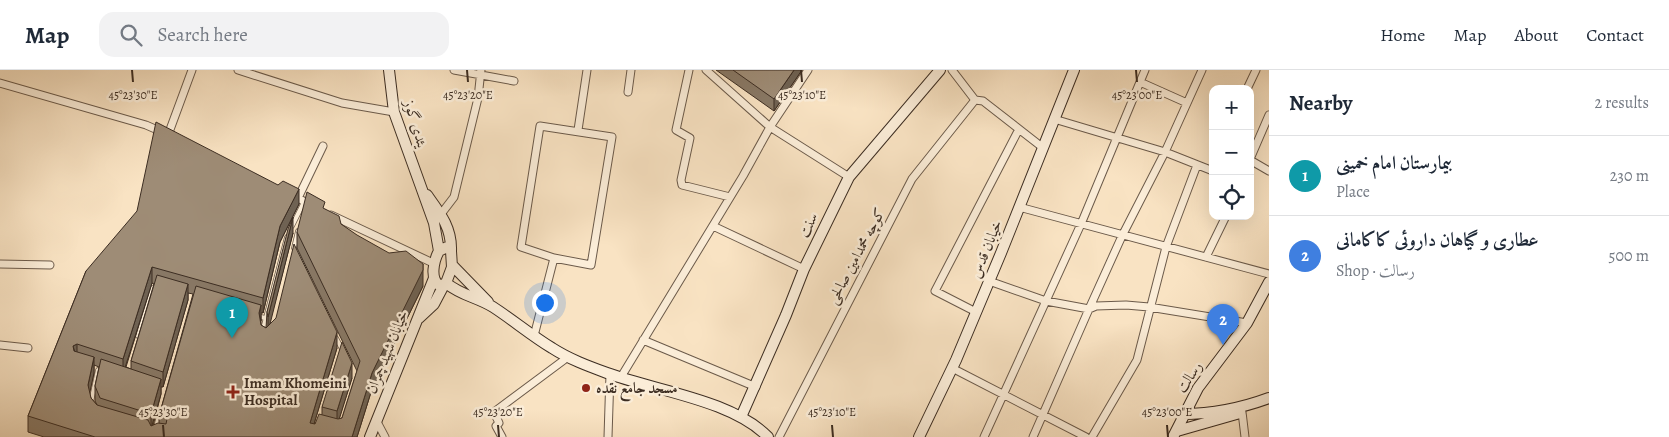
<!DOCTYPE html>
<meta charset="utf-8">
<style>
body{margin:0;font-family:Alegreya,Amiri,serif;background:#f2f2f3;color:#1f2937}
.controls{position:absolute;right:15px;top:15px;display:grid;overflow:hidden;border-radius:10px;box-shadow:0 5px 20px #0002}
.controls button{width:45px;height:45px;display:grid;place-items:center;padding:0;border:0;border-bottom:1px solid #e0e1e3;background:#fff;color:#1f2937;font:25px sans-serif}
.you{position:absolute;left:544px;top:232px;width:18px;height:18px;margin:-12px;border:4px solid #fff;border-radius:50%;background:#1a73e8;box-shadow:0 0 0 8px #1a73e833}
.badge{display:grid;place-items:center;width:32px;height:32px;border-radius:50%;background:#d93025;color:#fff;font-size:16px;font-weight:700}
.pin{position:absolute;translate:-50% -41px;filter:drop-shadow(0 1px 2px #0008)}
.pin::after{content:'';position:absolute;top:26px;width:18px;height:15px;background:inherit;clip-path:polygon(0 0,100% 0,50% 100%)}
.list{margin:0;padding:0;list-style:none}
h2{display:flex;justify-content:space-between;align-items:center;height:65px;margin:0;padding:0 20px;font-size:21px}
h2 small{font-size:16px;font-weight:400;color:#747a83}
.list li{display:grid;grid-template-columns:32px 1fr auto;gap:15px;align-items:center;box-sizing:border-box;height:80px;padding:0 20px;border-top:1px solid #e0e1e3}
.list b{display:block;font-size:19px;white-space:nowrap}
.list p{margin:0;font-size:16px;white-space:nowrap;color:#747a83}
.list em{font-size:16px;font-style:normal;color:#747a83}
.icon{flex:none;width:28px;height:28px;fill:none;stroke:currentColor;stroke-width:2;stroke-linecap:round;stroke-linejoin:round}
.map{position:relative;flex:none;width:1269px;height:367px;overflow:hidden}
header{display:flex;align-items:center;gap:30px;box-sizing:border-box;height:70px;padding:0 25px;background:#fff;border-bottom:1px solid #e0e1e3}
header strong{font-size:24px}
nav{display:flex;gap:28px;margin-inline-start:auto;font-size:18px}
.search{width:350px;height:45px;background:#f2f2f3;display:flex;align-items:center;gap:12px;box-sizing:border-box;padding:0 18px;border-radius:15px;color:#747a83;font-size:19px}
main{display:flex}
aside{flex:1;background:#fff}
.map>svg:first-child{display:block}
</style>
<header>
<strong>Map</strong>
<div class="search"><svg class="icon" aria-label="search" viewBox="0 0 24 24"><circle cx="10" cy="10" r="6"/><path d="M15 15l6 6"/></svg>Search here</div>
<nav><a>Home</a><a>Map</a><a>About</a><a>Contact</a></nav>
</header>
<main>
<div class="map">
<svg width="1269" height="367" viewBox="0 0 1269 367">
<rect width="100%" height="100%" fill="#f9e3c3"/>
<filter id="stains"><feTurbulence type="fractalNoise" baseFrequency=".004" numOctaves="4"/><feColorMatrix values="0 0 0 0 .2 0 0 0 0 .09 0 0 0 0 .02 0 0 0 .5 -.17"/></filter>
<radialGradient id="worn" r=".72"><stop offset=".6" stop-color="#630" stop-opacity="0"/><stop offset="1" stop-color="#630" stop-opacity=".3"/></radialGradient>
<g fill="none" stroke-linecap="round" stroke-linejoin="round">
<defs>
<path id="lane" d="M292,156L304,132
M294,178L298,161
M257,246L265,248
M263,259L287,167
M138,266L151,219L156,216
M336,268L343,281
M91,332L98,300
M156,357L160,342"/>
<path id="street" d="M238,0L342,33L394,42
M454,0L514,11
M689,0L676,60L690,68L681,110L682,115L730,127
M706,0L770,57L849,107
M952,0L975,30L983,31L1042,77
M1140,12L1187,33
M0,13L146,55L162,62
M1247,19L1256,0
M628,22L631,0
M1054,49L1165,82L1213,101
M578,60L587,0
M168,65L192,0
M1250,89L1269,45
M1250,90L1269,101
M291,124L312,136
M298,128L323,76
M1019,137L1269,204
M441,144L454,127L478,28L481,0
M331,145L435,194
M713,156L804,199
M1206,187L1226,146
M0,194L50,195
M989,211L1046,231L1089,239L1096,236L1126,235L1149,237L1247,253
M976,242L935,221L1019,59
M534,266L554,188L521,177L540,56L612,67L591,195L554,188
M643,270L756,317
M0,275L28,278
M952,298L1086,367
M621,307L743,106L770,57L808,0
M1242,342L1245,367
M376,350L385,367
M502,367L496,356L499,353L494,342L568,287
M608,367L610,304
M779,367L912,109L975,30
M984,367L1081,154L1145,0
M1033,367L1089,239L1122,166L1165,82L1202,0
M1092,367L1137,290L1166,177L1197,95"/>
<path id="secondary" d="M389,0L394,42L434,153L439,181
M427,125C440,143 452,158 451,181
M447,177L451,181L452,197L446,213L440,216C429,209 434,190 439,181Z
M452,195L488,232
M446,213C462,226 477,227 493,237C513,250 532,266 552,278C569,289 588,296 607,303C656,321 732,330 768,367
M419,248L434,234L444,215
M1183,344C1212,344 1242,338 1269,328
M741,347L786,245L804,199L849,107L940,0
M1177,361L1240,343
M370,367L434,208
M919,367L956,290L1001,183L1074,0
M1173,367L1198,318L1247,253L1269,212"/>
</defs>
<use href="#lane" stroke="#6b5a4a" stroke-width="5.5"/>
<use href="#street" stroke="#6b5a4a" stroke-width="9"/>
<use href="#secondary" stroke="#3c2d22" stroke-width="12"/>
<use href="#lane" stroke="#fbedd8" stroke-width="4"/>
<use href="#street" stroke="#fbedd8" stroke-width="7"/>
<use href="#secondary" stroke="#fbedd8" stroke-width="10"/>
</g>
<path fill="#887865" stroke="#3c2d22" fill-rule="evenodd" d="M716,0H802L774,41Z
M299,134L280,172L263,243H261V255L266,258L267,242L293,163L269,255L337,278L314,354H315L322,344V337L352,308L339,349L342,348L357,301L297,178V162L325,139L341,154L423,216L372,319L357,367H44L28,362V346L86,201ZM152,213L154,214L131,291V299L126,297ZM188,223L193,224L159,346V354L153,356L161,324V317H163L188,230ZM94,295L99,297L95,316V331L97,335L91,328L89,323L94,303Z"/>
<path fill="#6f6253" stroke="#3c2d22" d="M794,0H802L774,41V29Z
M299,119V134L280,172L263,243V228L280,156Z
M293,147V163L268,262V247Z
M423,194V216L372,319L357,367H352L372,303Z
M152,197V213L123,304V289Z
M188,214V230L163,317V302Z
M261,235V251L259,243Z
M337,262V278L310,367V353Z
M77,274V289L73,276Z
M94,287V303L88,331V315Z
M352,293V308L337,356V341Z
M161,309V324L151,359V344Z"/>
<path fill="#9e8c76" stroke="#3c2d22" d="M733,0H794L774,29Z
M156,52L278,115L283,111L299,119L280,156L263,228L152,197L123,289L77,274L73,276L74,281L94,287L88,315L91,328L97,335L148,350L151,356L158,353L166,354L167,349L159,346L196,216L261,235L259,243L261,255L266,258L276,248L294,174L337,262L310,353L315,354L319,344L338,349L342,348L360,291L297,162L307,122L325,132L323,138L339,146L341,154L357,165L389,183L406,181L423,194V200L372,303L352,367H95L28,346L86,201L137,141Z
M293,147L268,247L267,242L288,159Z
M157,205L188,214L163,302L131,291Z
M342,272L352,293L337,341L322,337Z
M101,289L161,309L151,344L100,328L95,316Z"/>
<path fill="none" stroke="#3c2d22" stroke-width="2" d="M132,0L133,12M467,0L468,12M801,0L802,12M1136,0L1137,12M163,355L164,367M498,355L499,367M832,355L833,367M1167,355L1168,367"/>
<g fill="#8f2418" stroke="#fbedd8" stroke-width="2">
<circle cx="586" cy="318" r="5"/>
<path d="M230.5 314.5h5v5h5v5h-5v5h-5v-5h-5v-5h5z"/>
</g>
<g text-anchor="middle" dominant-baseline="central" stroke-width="5" stroke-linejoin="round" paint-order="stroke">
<g font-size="15" fill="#3c2d22" stroke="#fbedd8">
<text transform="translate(416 54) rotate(73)">یئدی گوز</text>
<text transform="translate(808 155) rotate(-65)">سنت</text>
<text transform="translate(986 179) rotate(-68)">خیابان قدس</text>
<text transform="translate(856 186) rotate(-62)">کوچه محمدامین صالحی</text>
<text transform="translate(387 282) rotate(-68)">خیابان شهید چمران</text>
<text transform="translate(1189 307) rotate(-56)">رسالت</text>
</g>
<g font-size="15" font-weight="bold" fill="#3c2d22" stroke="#fbedd8" text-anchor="start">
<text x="244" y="313">Imam Khomeini<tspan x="244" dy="17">Hospital</tspan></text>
<text x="596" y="318">مسجد جامع نقده</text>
</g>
</g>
<g font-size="12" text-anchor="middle" fill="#3c2d22" stroke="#fbedd8" stroke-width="5" stroke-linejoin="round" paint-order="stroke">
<text x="133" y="29">45°23'30"E</text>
<text x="468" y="29">45°23'20"E</text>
<text x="802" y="29">45°23'10"E</text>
<text x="1137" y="29">45°23'00"E</text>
<text x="163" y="346">45°23'30"E</text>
<text x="498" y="346">45°23'20"E</text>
<text x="832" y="346">45°23'10"E</text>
<text x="1167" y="346">45°23'00"E</text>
</g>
<rect width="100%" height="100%" filter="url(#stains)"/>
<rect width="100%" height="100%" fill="url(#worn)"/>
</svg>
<div class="controls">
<button>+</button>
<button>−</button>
<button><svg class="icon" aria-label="locate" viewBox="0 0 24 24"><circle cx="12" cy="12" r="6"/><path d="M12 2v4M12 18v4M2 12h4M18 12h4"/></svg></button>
</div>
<div class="you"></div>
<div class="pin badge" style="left:232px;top:268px;background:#0f9aa8">1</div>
<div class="pin badge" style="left:1223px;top:275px;background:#3f7fe0">2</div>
</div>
<aside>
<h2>Nearby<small>2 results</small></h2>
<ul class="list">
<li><span class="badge" style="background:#0f9aa8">1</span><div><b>بیمارستان امام خمینی</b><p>Place</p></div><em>230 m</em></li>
<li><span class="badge" style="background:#3f7fe0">2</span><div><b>عطاری و گیاهان داروئی کاکامانی</b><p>Shop · رسالت</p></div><em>500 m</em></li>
</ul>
</aside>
</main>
